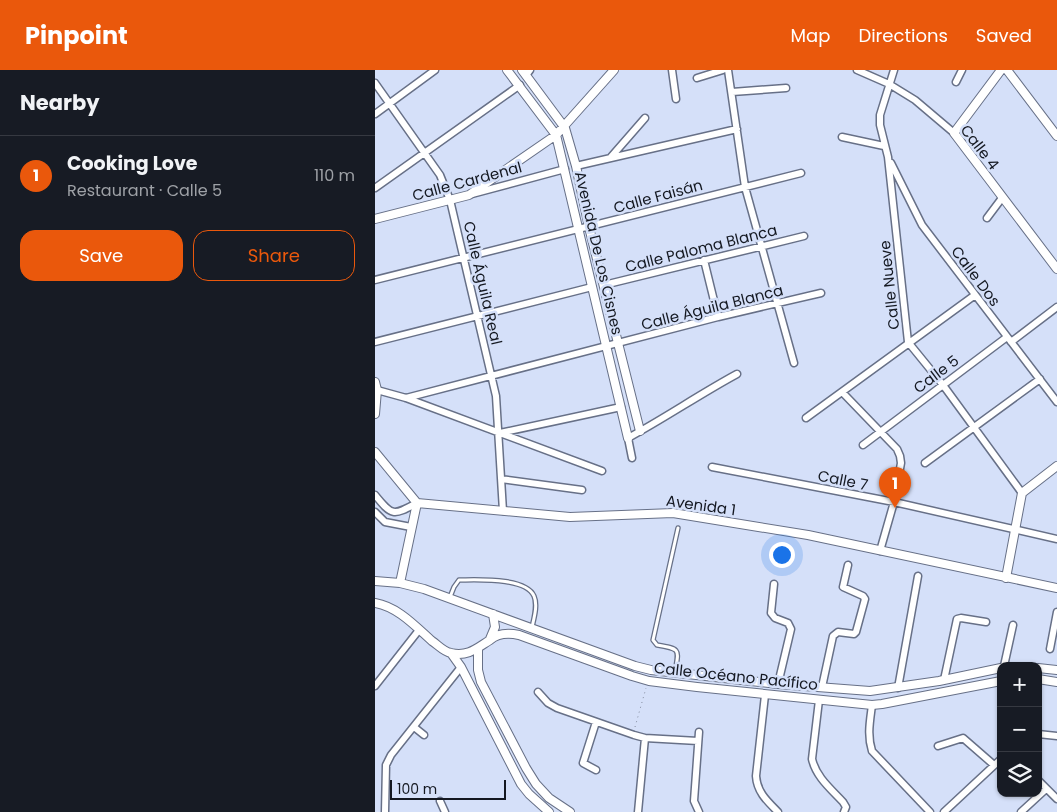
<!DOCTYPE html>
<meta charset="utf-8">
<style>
body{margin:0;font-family:Poppins,sans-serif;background:#20242c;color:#f1f3f6}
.controls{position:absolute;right:15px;bottom:15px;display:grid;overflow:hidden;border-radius:10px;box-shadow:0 1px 4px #0004}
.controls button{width:45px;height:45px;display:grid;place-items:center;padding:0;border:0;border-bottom:1px solid #363941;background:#171b24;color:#f1f3f6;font:25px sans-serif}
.scale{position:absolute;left:15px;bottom:12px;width:116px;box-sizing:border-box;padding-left:5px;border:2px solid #141821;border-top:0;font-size:14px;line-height:18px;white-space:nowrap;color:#141821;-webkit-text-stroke:4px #d5e0f9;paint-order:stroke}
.you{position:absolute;left:406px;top:484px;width:18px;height:18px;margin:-12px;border:4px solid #fff;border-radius:50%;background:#1a73e8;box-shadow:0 0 0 8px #1a73e833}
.badge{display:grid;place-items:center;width:32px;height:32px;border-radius:50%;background:#ea580c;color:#fff;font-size:16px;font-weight:700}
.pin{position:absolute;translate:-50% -41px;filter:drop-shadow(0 1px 2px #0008)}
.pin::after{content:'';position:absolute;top:26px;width:18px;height:15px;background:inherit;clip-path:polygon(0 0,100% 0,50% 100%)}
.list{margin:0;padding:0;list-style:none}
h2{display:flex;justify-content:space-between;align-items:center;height:65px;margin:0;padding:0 20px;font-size:21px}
h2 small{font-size:16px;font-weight:400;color:#9ea1a6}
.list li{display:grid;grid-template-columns:32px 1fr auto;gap:15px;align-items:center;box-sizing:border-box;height:80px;padding:0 20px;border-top:1px solid #363941}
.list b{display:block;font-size:19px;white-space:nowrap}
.list p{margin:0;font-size:16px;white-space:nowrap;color:#9ea1a6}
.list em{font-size:16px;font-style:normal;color:#9ea1a6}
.actions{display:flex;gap:10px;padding:15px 20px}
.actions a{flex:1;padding:11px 0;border:1px solid #ea580c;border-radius:15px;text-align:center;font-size:18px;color:#ea580c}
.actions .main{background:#ea580c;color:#fff}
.icon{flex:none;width:28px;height:28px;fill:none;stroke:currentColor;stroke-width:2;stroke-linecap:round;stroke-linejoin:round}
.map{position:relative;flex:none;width:682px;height:742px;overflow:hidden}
header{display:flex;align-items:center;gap:30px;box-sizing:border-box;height:70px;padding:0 25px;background:#ea580c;color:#fff}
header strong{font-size:24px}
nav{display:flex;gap:28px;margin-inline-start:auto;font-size:18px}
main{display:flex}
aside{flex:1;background:#171b24}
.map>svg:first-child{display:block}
</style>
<header>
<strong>Pinpoint</strong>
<nav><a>Map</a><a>Directions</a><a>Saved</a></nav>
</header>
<main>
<aside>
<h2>Nearby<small></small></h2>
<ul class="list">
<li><span class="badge">1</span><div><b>Cooking Love</b><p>Restaurant · Calle 5</p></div><em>110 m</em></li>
</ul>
<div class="actions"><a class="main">Save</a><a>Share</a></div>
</aside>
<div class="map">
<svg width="682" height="742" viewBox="0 0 682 742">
<rect width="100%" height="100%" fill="#d5e0f9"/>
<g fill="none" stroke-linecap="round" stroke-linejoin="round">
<defs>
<path id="service" d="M75,527L79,517L84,510C102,510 151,507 159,526C163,535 159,548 157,557
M300,602C304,579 306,579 282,575L278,570L303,458"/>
<path id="minor" d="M297,0L301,29
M353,0L370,117L419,293
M482,0L514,14L540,30L579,63
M519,0L505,45V55L513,87L533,272L568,315L647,423
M152,4L155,0
M322,8L348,0
M581,12L587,0
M0,13L65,105L75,130L121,326L128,441
M357,22L411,18
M0,44L60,0
M467,67L509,76
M236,87L270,48
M516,93L547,155L682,332
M201,96L362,59
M0,118L145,15
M97,124L190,99
M612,148L627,128
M329,190L343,247
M0,210L426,103
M229,215L429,166
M0,272L217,217
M636,272L682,237
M2,320L31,328L227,401
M467,322L522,379L525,386L526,393L519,432L505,481
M31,328L343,247L446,223
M431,348L600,225
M125,363L246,337
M488,375L632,267
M257,388L253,368C290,348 325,324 362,304
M550,393L665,309
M337,397L519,432L682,469
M126,409L207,420
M0,425C17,446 18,446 42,433
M0,442L10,452L36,457
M399,514L396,543L400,548L413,553L416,559L403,614
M675,579L682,542
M629,596L638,555
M569,610L582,549L586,548L611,552
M0,616L44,560
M447,617L458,566L463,562L479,564L481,562L490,529L488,526L468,517L473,495
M523,618L543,506
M163,622L173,633L182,638L259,665L270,668L323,671
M390,625L381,706C382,722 392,731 403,742
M444,630L437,689C441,707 456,719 468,732L471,737L469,742
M497,635C495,651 492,665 497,681L555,742
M221,652L208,693L221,700
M39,657L49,665
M663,664L682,666
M563,676L588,668L619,695
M663,710L682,729
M65,731L70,742
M10,742L11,695L16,685L86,597
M263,742L270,668
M324,742L319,731L324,662
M569,742L626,689
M646,742L671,719"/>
<path id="tertiary" d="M132,0L181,65L253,368
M147,0L190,58L201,96L214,157L265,361
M626,0L579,63L682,199
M632,0L682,66
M0,149L94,125L181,65L239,0
M0,312L2,320L0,344
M0,382L42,433
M42,433L195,447L298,443L433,465L682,518
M631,508L647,423L682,396
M0,511L25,513L49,519L260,596L276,600L403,614L495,621L564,611L626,598
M25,513L42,433
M0,533C23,537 40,556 57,571C63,575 69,582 76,583C93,587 102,578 115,570C123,563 134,563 144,565L257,606L274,611L322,617L497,635L507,634L626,611
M115,569L120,557L118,544
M103,579V600L106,612L151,698L161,714L174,728L195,742
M76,583L86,597L146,714L154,724L174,742
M663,598L682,600
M663,609L682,612"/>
</defs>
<use href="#service" stroke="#677087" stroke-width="5.5"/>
<use href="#minor" stroke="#677087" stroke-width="9"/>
<use href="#tertiary" stroke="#677087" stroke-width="10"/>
<path stroke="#838b9e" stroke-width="1" stroke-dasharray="1 4" stroke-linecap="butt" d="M260,657L271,618"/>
<use href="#service" stroke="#fff" stroke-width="3"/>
<use href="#minor" stroke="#fff" stroke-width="6"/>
<use href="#tertiary" stroke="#fff" stroke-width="8"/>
</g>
<g text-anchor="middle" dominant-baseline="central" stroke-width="5" stroke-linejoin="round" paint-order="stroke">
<g font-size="15" fill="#141821" stroke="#d5e0f9">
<text transform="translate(605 77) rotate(52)">Calle 4</text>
<text transform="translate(92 111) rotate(-15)">Calle Cardenal</text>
<text transform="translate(283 126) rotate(-15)">Calle Faisán</text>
<text transform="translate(326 178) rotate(-14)">Calle Paloma Blanca</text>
<text transform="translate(224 183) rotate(77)">Avenida De Los Cisnes</text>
<text transform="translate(601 206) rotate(53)">Calle Dos</text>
<text transform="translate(108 213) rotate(77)">Calle Águila Real</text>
<text transform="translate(514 215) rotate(-96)">Calle Nueve</text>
<text transform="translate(337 237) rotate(-14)">Calle Águila Blanca</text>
<text transform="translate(561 304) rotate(-37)">Calle 5</text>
<text transform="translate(468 410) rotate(11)">Calle 7</text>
<text transform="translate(326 435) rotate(8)">Avenida 1</text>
<text transform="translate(361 606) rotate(6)">Calle Océano Pacífico</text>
</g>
</g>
</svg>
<div class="controls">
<button>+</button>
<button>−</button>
<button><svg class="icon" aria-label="layers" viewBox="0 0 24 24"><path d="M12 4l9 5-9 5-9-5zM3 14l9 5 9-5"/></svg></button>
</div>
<div class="scale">100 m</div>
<div class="you"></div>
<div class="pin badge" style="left:520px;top:438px">1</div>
</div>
</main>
